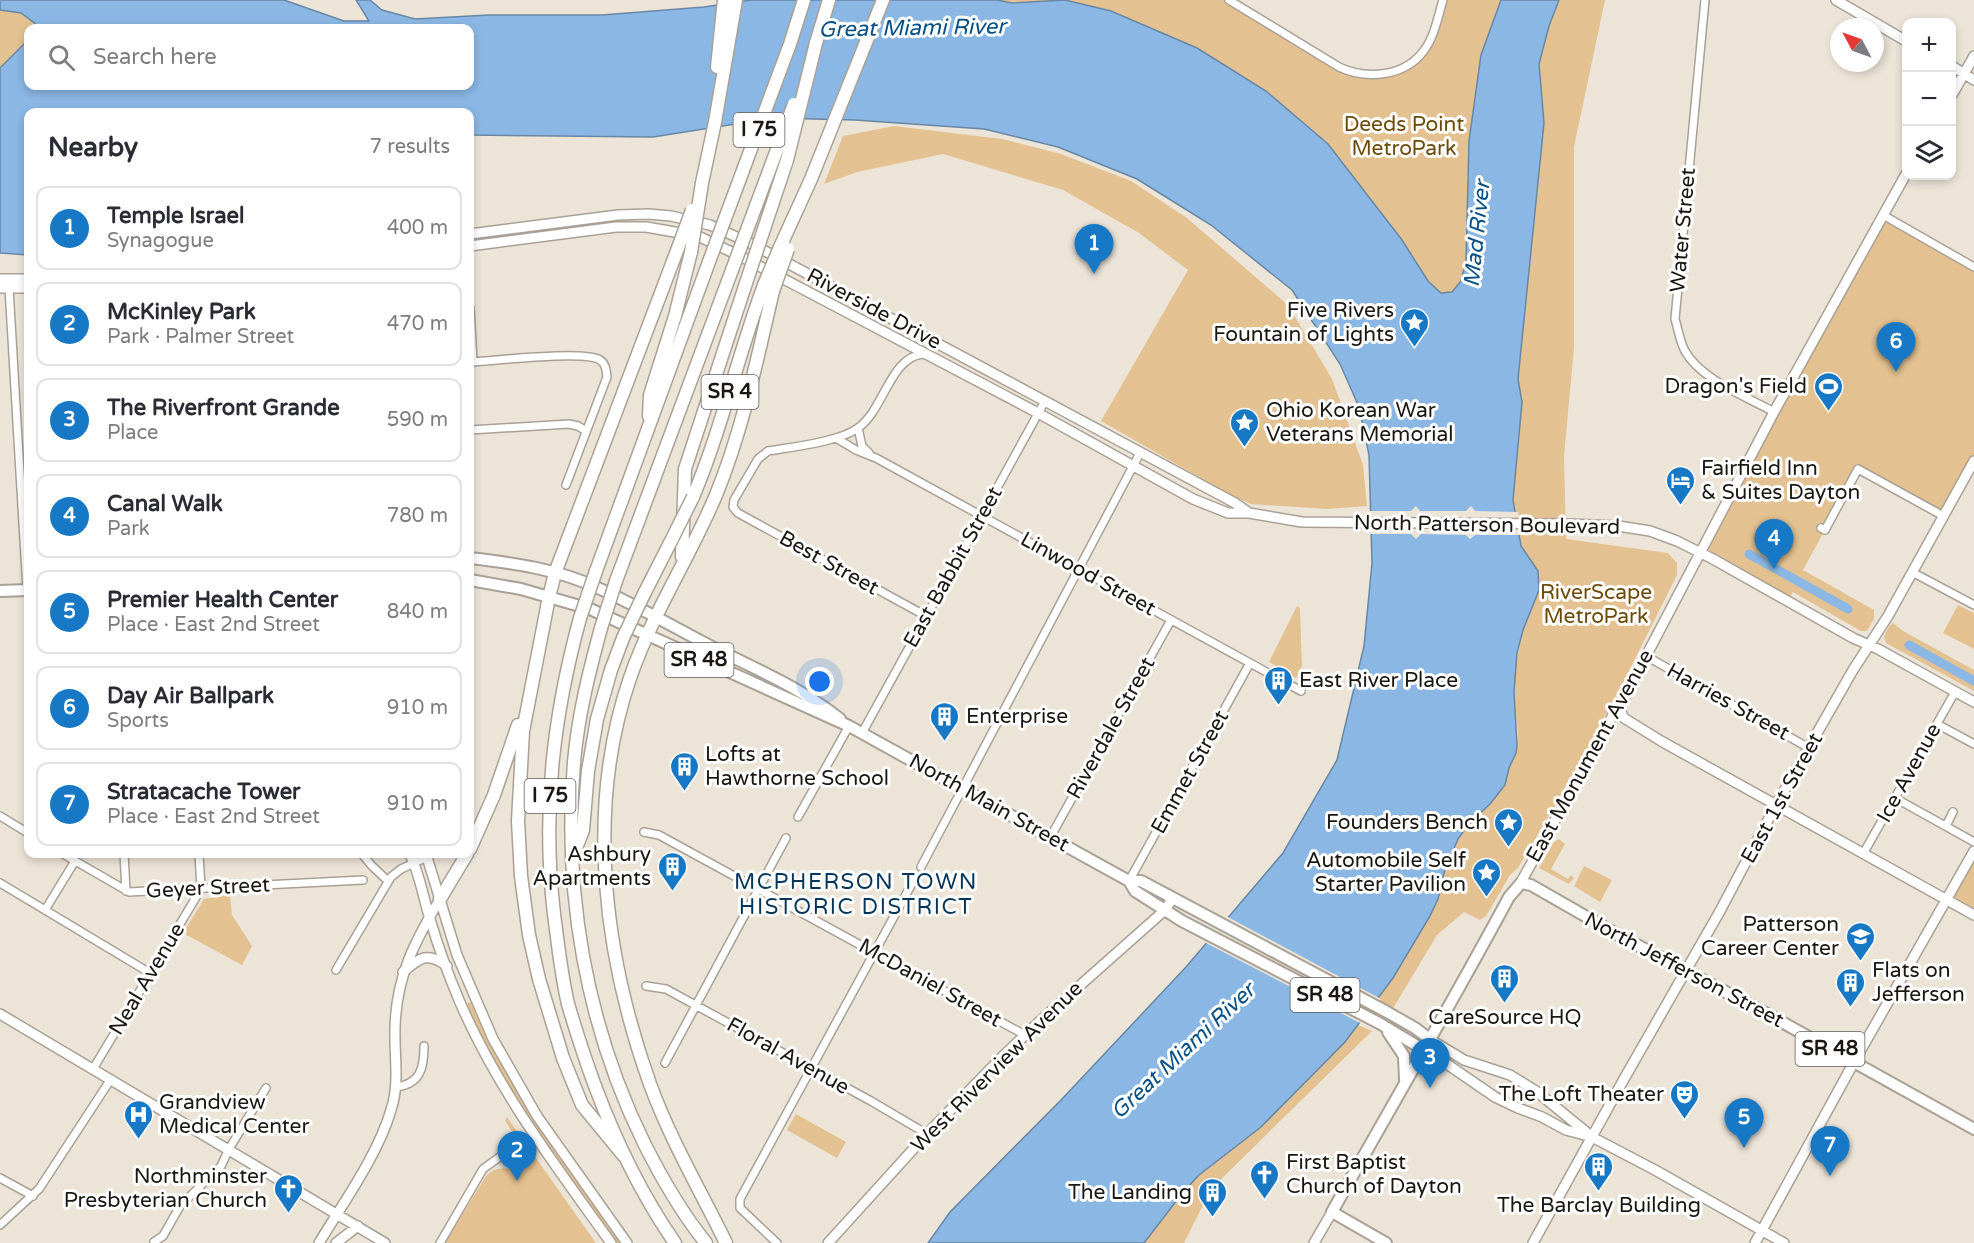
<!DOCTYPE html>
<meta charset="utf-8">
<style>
body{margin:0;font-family:"Varela Round",sans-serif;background:#f7f7f7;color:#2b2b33}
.controls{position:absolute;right:18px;top:18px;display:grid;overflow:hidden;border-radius:12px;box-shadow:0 3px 9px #0003}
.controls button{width:54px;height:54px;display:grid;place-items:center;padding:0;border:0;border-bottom:2px solid #e1e1e2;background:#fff;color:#2b2b33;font:30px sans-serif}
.compass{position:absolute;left:1830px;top:18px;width:54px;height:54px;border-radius:50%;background:#fff;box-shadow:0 3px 9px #0003;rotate:311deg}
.you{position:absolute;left:820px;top:682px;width:21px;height:21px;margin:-15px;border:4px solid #fff;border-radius:50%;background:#1a73e8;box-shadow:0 0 0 9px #1a73e833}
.badge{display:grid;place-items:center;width:39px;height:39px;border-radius:50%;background:#1779c5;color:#fff;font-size:20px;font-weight:700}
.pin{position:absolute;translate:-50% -50px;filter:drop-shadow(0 2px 3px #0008)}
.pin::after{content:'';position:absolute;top:32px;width:21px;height:18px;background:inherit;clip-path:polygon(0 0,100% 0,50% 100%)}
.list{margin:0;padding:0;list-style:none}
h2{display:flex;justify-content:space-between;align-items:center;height:78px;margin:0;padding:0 24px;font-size:26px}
h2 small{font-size:20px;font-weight:400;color:#7c7c81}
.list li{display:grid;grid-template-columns:39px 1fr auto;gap:18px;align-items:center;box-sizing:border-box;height:84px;margin:0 12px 12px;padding:0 12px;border:2px solid #e1e1e2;border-radius:12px}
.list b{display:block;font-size:22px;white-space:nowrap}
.list p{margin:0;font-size:20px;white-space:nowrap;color:#7c7c81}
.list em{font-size:20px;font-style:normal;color:#7c7c81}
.icon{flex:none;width:33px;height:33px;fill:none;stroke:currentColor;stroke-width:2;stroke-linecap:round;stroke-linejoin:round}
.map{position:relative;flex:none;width:1974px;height:1243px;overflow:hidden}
.search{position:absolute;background:#fff;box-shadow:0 3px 9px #0003;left:24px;top:24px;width:450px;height:66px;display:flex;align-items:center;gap:15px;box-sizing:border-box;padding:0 21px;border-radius:12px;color:#7c7c81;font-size:22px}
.panel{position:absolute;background:#fff;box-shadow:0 3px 9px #0003;left:24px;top:108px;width:450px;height:750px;border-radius:12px}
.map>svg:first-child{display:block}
</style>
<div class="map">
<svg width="1974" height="1243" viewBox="0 0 1974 1243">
<rect width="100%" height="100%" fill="#ede4d8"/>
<path fill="#e3c190" d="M997,0H1229L1349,72L1394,71L1426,49L1443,0H1501L1481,55L1469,141L1466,261L1461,281L1452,292L1441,293L1428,281L1402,240L1328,144L1266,91L1197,48L1065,0L1012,3Z
M1559,0H1605L1574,147V348L1564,456L1566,539L1668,553L1677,563V575L1624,681L1563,792L1518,868L1510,875L1486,916L1480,920L1464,912L1437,935L1392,1010L1375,1001L1393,978L1430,916L1438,899L1445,869L1458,839L1468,825L1500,792L1505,785L1509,768L1516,753L1518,735L1514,692L1515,669L1523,630L1539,590L1538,571L1521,546L1513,500L1522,402L1518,379L1544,123L1539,64L1549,26Z
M0,10L21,13L37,25L35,28H28V40L0,68Z
M894,126L1002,139L1061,154L1131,181L1187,218L1288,305L1332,379L1363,465L1367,506L1327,509L1251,504L1227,493L1101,421L1188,270L1139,233L1063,190L943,154L857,172L824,184L843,136Z
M1883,215L1974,267V461L1943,514L1858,469L1803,570L1874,610V619L1867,631H1861L1793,592L1788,601L1699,553Z
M1958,605L1974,613V649L1943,633Z
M1297,606L1300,608L1302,666L1296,678L1269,662Z
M1893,623L1903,631L1974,670V691L1886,643L1884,636L1890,625Z
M1559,839L1565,844L1551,869L1568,879L1571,875L1574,878L1569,884L1539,868L1554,842Z
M1974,851V915L1946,900Z
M1584,866L1612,880L1600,902L1574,886Z
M230,895L232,915L252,946L242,965L183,933L204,899Z
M469,1002L471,1003C509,1091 566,1166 622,1243H616C562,1167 501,1092 467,1004Z
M1358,1025L1372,1031L1211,1189L1184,1243H1144L1184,1191L1199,1175L1261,1127L1345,1042Z
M796,1114L846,1142L837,1158L787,1130Z
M507,1117L596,1243H445L486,1176C488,1174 492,1171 494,1170C509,1165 523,1176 523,1148L505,1121Z"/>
<path fill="#8ab7e4" stroke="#6887a5" stroke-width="1.5" d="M0,0H284L344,21H369L356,0H370L382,10L415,19L489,15H602L704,7L751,0H997L1012,3L1065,0L1111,11L1197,48L1266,91L1328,144L1402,240L1428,281L1441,293L1452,292L1461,281L1466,261L1469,141L1481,55L1501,0H1559L1549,26L1539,64L1544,123L1518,379L1522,402L1513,500L1521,546L1538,571L1539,590L1523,630L1517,653L1514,692L1517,745L1516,753L1509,768L1505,785L1490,804L1468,825L1458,839L1445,869L1438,899L1430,916L1393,978L1345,1042L1261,1127L1199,1175L1184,1191L1144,1243H928L950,1212L1062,1099L1186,967L1283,853L1337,760L1364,646L1372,563L1369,455L1359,407L1340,364L1292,290L1211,225L1137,179L1058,147L984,129L855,120L773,118L653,137L470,135V112H28V255L0,253V68L28,40V86H470V28H35L37,25L21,13L0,10Z"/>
<path fill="#ede4d8" d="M1416,506L1420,511H1466L1471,506L1475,511L1518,512L1522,535H1475L1470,539L1466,535L1421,534L1416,539L1411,534H1368L1367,511H1411Z
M1226,916L1381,999L1362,1024L1204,942Z"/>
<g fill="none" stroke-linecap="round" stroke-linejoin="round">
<path stroke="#8ab7e4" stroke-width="9" d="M1749,554L1848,609
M1909,645L1974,681"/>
<defs>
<path id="street" d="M1229,0L1339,67C1367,80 1406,77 1425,49C1435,35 1438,16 1443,0
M1705,0L1675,319C1678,329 1680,342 1685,351C1700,379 1747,397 1774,412
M1883,215L1974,267
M9,288L27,590
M470,308L473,362
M923,354C890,357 884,410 858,428C839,442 792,447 768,451L758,459L734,500L733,507L738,513L926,616
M470,362C493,361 584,350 600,360C606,364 606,370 607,377L566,485
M858,428L862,446L869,453
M470,430L569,424L578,426L586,431
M836,438L856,450L876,458L1301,691
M1821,528L1825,530L1858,469L1938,513
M1912,572L1974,605
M1646,656L1809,748
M1937,724L1974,744
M862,733L1045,401
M1895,798L1974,842
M0,816L28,833
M798,817L849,726
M1946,826L1953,812
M644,832L659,835L1025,1035
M1051,836L1171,620
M63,854L129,892L363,880
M124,854L126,891
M362,854L372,866L388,881
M1863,854L1955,692
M921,867L1140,453
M1129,881L1250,663
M0,883L150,973
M45,910L75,861
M336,970L391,877L401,869L427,857
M646,986L666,989L871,1101L927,1134
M665,1063L786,838
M93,1069L201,889L199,854
M396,1087C420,1084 424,1069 424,1046
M0,1178L33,1196
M0,1225L39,1189L111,1079
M154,1242L163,1236L180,1206L221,1166L229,1149L266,1088
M440,1243L483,1169L505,1153
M777,1243L740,1208V1199L915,878"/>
<path id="secondary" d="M1836,0L1906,41
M1952,66L1974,80
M1952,95L1974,56
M470,234L618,215L648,214L671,216L710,225L752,244L1235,503L1249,513
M470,246L616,227H646L698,236L742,257L1038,413L1193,499L1228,513H1249L1302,522L1569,524L1618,526L1650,531L1677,541L1713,559L1853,638L1878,649L1974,702
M0,279H28
M0,288H28
M1622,703L1620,710L1624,718L1661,741L1974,915
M410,854C420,875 423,897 430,919C438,946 448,974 459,1000C497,1089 555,1165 611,1243
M426,854L457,955L493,1039L537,1116L627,1243
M1520,884L1613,715L1622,702L1774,412L1906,174
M403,972C420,958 427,951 447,966
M0,1014L385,1243
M1431,1040L1464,1060L1510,1075L1536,1091L1591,1136
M1424,1050L1444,1062L1495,1097L1518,1108L1542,1117L1566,1130L1592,1137L1655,1170L1784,1243
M319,1243C343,1203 378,1155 391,1110C400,1083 394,1055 395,1028C396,977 415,941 440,899
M336,1243L358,1226
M828,1243L927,1134L1004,1055L1041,1020L1165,910L1172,899
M1314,1243L1332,1212
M1533,1243L1624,1079L1720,911L1776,805L1853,670L1888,616L1974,461
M1755,1243L1854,1062L1974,851"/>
<path id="primary" d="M470,558C513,563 558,569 598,588C638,606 677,629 716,649C758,670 803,689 840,719
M470,580L521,589L590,609L849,726L1129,881L1135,891L1182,921L1379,1023L1424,1050
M0,591L28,590
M1129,881H1141L1387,1012L1415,1028L1431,1040
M1388,1032L1404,1056L1405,1080
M1386,1243L1332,1212C1391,1107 1452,1003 1509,897L1521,883L1531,885L1620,936L1771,1016L1974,1129"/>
<path id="highway" d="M816,43L829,0
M717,67L724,0
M702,183L715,122L736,0
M781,245L811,179L883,0
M649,416L650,395L675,316L691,252
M693,497C722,428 738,355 764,285
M682,557L685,469L744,289
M596,571L710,259
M616,581L732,270
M644,594L670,543
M580,618C553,717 542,812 554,914C558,944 561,974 568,1004C576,1031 585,1059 595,1086C616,1142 641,1194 675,1243
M601,628C589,672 578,716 574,762C563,892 586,1025 644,1143C662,1179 681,1212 706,1243
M576,848L583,830L588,771L597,719L611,670L623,638
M470,849L494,795L518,725
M440,899L467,854
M624,1156L582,1105L563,1058L539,979L529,935L521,876L518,821L523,731L549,597L555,573L678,248
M726,1243C700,1190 670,1139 650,1084C604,955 585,809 630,678C652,614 690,557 716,495C743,429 757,359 773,291"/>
</defs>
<use href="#street" stroke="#a9a196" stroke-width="10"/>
<use href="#secondary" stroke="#a9a196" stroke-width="12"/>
<use href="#primary" stroke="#a9a196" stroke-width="14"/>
<use href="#highway" stroke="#a9a196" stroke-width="15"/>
<use href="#street" stroke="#fff" stroke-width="7"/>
<use href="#secondary" stroke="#fff" stroke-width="9"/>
<use href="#primary" stroke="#fff" stroke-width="10"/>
<use href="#highway" stroke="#fff" stroke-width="12"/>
<defs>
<path id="highway-bridge" d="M678,248L692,210
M691,252L702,183
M710,259L790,44L804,0
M732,270L794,104
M764,285L780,247
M744,289L787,160L816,43
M773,291L788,249
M670,543L693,497
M580,618L596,571
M601,628L616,581
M623,638L644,594"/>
</defs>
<use href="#highway-bridge" stroke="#a9a196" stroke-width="15" stroke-linecap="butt"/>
<use href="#highway-bridge" stroke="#fff" stroke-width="12"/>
</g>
<defs>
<symbol id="sight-pin" viewBox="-11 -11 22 30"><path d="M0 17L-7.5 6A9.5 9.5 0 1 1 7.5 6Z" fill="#1779c5" stroke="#fff"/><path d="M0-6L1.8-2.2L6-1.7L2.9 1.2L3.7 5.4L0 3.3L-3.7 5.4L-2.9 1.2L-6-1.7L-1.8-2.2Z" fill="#fff"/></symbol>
<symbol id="stadium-pin" viewBox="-11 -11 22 30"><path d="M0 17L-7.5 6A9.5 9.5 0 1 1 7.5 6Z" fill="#1779c5" stroke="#fff"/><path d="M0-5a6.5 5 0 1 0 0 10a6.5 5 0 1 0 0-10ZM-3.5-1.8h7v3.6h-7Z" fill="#fff"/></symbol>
<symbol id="hotel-pin" viewBox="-11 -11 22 30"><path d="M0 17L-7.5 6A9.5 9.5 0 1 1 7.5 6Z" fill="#1779c5" stroke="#fff"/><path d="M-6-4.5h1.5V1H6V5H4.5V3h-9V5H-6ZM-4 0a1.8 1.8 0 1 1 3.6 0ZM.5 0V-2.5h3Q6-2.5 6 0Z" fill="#fff"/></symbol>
<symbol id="building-pin" viewBox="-11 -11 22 30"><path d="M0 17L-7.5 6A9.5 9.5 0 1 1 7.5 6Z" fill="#1779c5" stroke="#fff"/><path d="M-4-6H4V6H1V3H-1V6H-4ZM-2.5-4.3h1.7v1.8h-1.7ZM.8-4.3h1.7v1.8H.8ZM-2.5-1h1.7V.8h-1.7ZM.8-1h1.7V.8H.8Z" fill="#fff"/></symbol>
<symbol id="school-pin" viewBox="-11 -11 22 30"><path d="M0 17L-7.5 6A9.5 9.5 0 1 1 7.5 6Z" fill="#1779c5" stroke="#fff"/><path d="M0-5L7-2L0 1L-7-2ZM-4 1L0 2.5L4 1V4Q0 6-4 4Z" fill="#fff"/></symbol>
<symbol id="theatre-pin" viewBox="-11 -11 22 30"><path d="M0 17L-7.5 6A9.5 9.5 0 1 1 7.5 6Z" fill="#1779c5" stroke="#fff"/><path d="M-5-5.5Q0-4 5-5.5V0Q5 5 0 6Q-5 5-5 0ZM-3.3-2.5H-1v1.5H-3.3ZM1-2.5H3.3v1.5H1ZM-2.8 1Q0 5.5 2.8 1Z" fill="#fff"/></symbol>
<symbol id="hospital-pin" viewBox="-11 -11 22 30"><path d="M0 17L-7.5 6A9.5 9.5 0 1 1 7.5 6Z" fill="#1779c5" stroke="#fff"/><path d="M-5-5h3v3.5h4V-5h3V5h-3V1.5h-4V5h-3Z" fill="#fff"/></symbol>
<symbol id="church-pin" viewBox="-11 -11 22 30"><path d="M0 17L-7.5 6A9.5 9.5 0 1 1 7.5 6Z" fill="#1779c5" stroke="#fff"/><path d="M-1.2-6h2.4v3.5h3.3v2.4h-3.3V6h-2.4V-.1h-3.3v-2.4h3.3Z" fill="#fff"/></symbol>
</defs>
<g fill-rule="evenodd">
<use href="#sight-pin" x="1398" y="306" width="33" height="45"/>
<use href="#stadium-pin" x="1812" y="370" width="33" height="45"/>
<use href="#sight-pin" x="1228" y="406" width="33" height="45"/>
<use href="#hotel-pin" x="1664" y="464" width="33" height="45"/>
<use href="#building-pin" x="1262" y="664" width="33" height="45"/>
<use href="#building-pin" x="928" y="700" width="33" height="45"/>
<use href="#building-pin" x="668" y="750" width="33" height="45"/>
<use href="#sight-pin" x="1492" y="806" width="33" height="45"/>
<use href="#building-pin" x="656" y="850" width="33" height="45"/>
<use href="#sight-pin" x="1470" y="856" width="33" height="45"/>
<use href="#school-pin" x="1844" y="920" width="33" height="45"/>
<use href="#building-pin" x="1488" y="962" width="33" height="45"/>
<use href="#building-pin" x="1834" y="966" width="33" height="45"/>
<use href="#theatre-pin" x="1668" y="1078" width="33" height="45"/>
<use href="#hospital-pin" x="122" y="1098" width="33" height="45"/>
<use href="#building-pin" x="1582" y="1150" width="33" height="45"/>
<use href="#church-pin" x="1248" y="1158" width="33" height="45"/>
<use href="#church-pin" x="272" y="1172" width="33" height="45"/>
<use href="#building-pin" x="1196" y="1176" width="33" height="45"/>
</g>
<g text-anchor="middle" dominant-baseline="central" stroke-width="6" stroke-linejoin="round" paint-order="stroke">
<g fill="#fff" stroke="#5f5d5a" stroke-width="1.5">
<rect x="733.5" y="113" width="51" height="34" rx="4.5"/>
<rect x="701.5" y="375" width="57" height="34" rx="4.5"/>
<rect x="664.5" y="643" width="69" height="34" rx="4.5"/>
<rect x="524.5" y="779" width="51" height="34" rx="4.5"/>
<rect x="1290.5" y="978" width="69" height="34" rx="4.5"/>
<rect x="1795.5" y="1032" width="69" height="34" rx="4.5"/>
</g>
<g font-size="20" font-weight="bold" fill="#1a1713">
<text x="759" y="130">I 75</text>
<text x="730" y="392">SR 4</text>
<text x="699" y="660">SR 48</text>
<text x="550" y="796">I 75</text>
<text x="1325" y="995">SR 48</text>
<text x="1830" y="1049">SR 48</text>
</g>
<g font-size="21" fill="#6c4a07" stroke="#fff">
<text x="1404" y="124">Deeds Point<tspan x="1404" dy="24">MetroPark</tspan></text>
<text x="1596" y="592">RiverScape<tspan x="1596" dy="24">MetroPark</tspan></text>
</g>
<g font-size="21" fill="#1a1713" stroke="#fff">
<text transform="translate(1683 230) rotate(-85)">Water Street</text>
<text transform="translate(874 309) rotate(28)">Riverside Drive</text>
<text transform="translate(1487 525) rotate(1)">North Patterson Boulevard</text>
<text transform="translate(829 563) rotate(29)">Best Street</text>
<text transform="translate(953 567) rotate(-61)">East Babbit Street</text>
<text transform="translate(1088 574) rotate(29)">Linwood Street</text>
<text transform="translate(1728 702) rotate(29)">Harries Street</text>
<text transform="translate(1111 728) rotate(-61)">Riverdale Street</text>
<text transform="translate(1590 756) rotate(-61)">East Monument Avenue</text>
<text transform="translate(1190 772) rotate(-61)">Emmet Street</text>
<text transform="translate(1909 773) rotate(-61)">Ice Avenue</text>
<text transform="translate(1782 798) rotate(-61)">East 1st Street</text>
<text transform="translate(989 803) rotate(29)">North Main Street</text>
<text transform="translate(208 888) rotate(-3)">Geyer Street</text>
<text transform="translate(1684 970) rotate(28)">North Jefferson Street</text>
<text transform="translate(147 979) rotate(-59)">Neal Avenue</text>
<text transform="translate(930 983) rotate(29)">McDaniel Street</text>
<text transform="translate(788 1056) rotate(29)">Floral Avenue</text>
<text transform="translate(997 1067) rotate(-45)">West Riverview Avenue</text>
</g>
<g font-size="21" fill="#1a1713" stroke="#fff" text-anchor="end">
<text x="1394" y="310">Five Rivers<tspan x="1394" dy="24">Fountain of Lights</tspan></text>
<text x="1807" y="386">Dragon's Field</text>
<text x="1266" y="410" text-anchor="start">Ohio Korean War<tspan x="1266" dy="24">Veterans Memorial</tspan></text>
<text x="1701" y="468" text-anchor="start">Fairfield Inn<tspan x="1701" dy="24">&amp; Suites Dayton</tspan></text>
<text x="1299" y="680" text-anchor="start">East River Place</text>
<text x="966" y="716" text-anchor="start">Enterprise</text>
<text x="705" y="754" text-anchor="start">Lofts at<tspan x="705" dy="24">Hawthorne School</tspan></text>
<text x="1488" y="822">Founders Bench</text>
<text x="651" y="854">Ashbury<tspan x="651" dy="24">Apartments</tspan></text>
<text x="1466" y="860">Automobile Self<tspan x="1466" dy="24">Starter Pavilion</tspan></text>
<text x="1839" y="924">Patterson<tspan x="1839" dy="24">Career Center</tspan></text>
<text x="1872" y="970" text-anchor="start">Flats on<tspan x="1872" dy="24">Jefferson</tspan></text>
<text x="1505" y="1017" text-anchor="middle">CareSource HQ</text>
<text x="1664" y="1094">The Loft Theater</text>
<text x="159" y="1102" text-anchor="start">Grandview<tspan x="159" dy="24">Medical Center</tspan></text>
<text x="1286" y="1162" text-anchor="start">First Baptist<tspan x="1286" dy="24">Church of Dayton</tspan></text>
<text x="267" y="1176">Northminster<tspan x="267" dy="24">Presbyterian Church</tspan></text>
<text x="1192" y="1192">The Landing</text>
<text x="1599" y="1205" text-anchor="middle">The Barclay Building</text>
</g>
<g font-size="22" font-style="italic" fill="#075086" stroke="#fff">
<text transform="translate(912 28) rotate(-1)">Great Miami River</text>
<text transform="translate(1477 234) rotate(-84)">Mad River</text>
<text transform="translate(1183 1051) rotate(-43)">Great Miami River</text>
</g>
<g font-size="22" letter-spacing="1.5" fill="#073559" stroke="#fff">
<text x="856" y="882">MCPHERSON TOWN<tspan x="856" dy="25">HISTORIC DISTRICT</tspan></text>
</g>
</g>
</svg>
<div class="controls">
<button>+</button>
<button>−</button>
<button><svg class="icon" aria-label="layers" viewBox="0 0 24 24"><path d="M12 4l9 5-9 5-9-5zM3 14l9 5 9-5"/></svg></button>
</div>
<svg class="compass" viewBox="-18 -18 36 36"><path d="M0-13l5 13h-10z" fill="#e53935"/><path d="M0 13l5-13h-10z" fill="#7c7c81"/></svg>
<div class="you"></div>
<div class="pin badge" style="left:1094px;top:274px">1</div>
<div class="pin badge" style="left:517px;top:1181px">2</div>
<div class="pin badge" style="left:1430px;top:1088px">3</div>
<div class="pin badge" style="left:1774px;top:569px">4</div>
<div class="pin badge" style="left:1744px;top:1148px">5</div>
<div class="pin badge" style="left:1896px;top:372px">6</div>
<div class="pin badge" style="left:1830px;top:1176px">7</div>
<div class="search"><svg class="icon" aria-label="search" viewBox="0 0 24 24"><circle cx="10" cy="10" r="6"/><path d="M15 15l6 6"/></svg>Search here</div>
<section class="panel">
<h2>Nearby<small>7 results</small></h2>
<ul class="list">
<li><span class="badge">1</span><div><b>Temple Israel</b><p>Synagogue</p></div><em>400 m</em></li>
<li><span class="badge">2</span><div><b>McKinley Park</b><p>Park · Palmer Street</p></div><em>470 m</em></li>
<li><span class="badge">3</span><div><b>The Riverfront Grande</b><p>Place</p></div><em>590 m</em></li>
<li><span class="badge">4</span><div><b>Canal Walk</b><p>Park</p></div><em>780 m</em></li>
<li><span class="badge">5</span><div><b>Premier Health Center</b><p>Place · East 2nd Street</p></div><em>840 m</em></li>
<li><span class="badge">6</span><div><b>Day Air Ballpark</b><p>Sports</p></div><em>910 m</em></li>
<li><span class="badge">7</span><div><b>Stratacache Tower</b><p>Place · East 2nd Street</p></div><em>910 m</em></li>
</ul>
</section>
</div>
